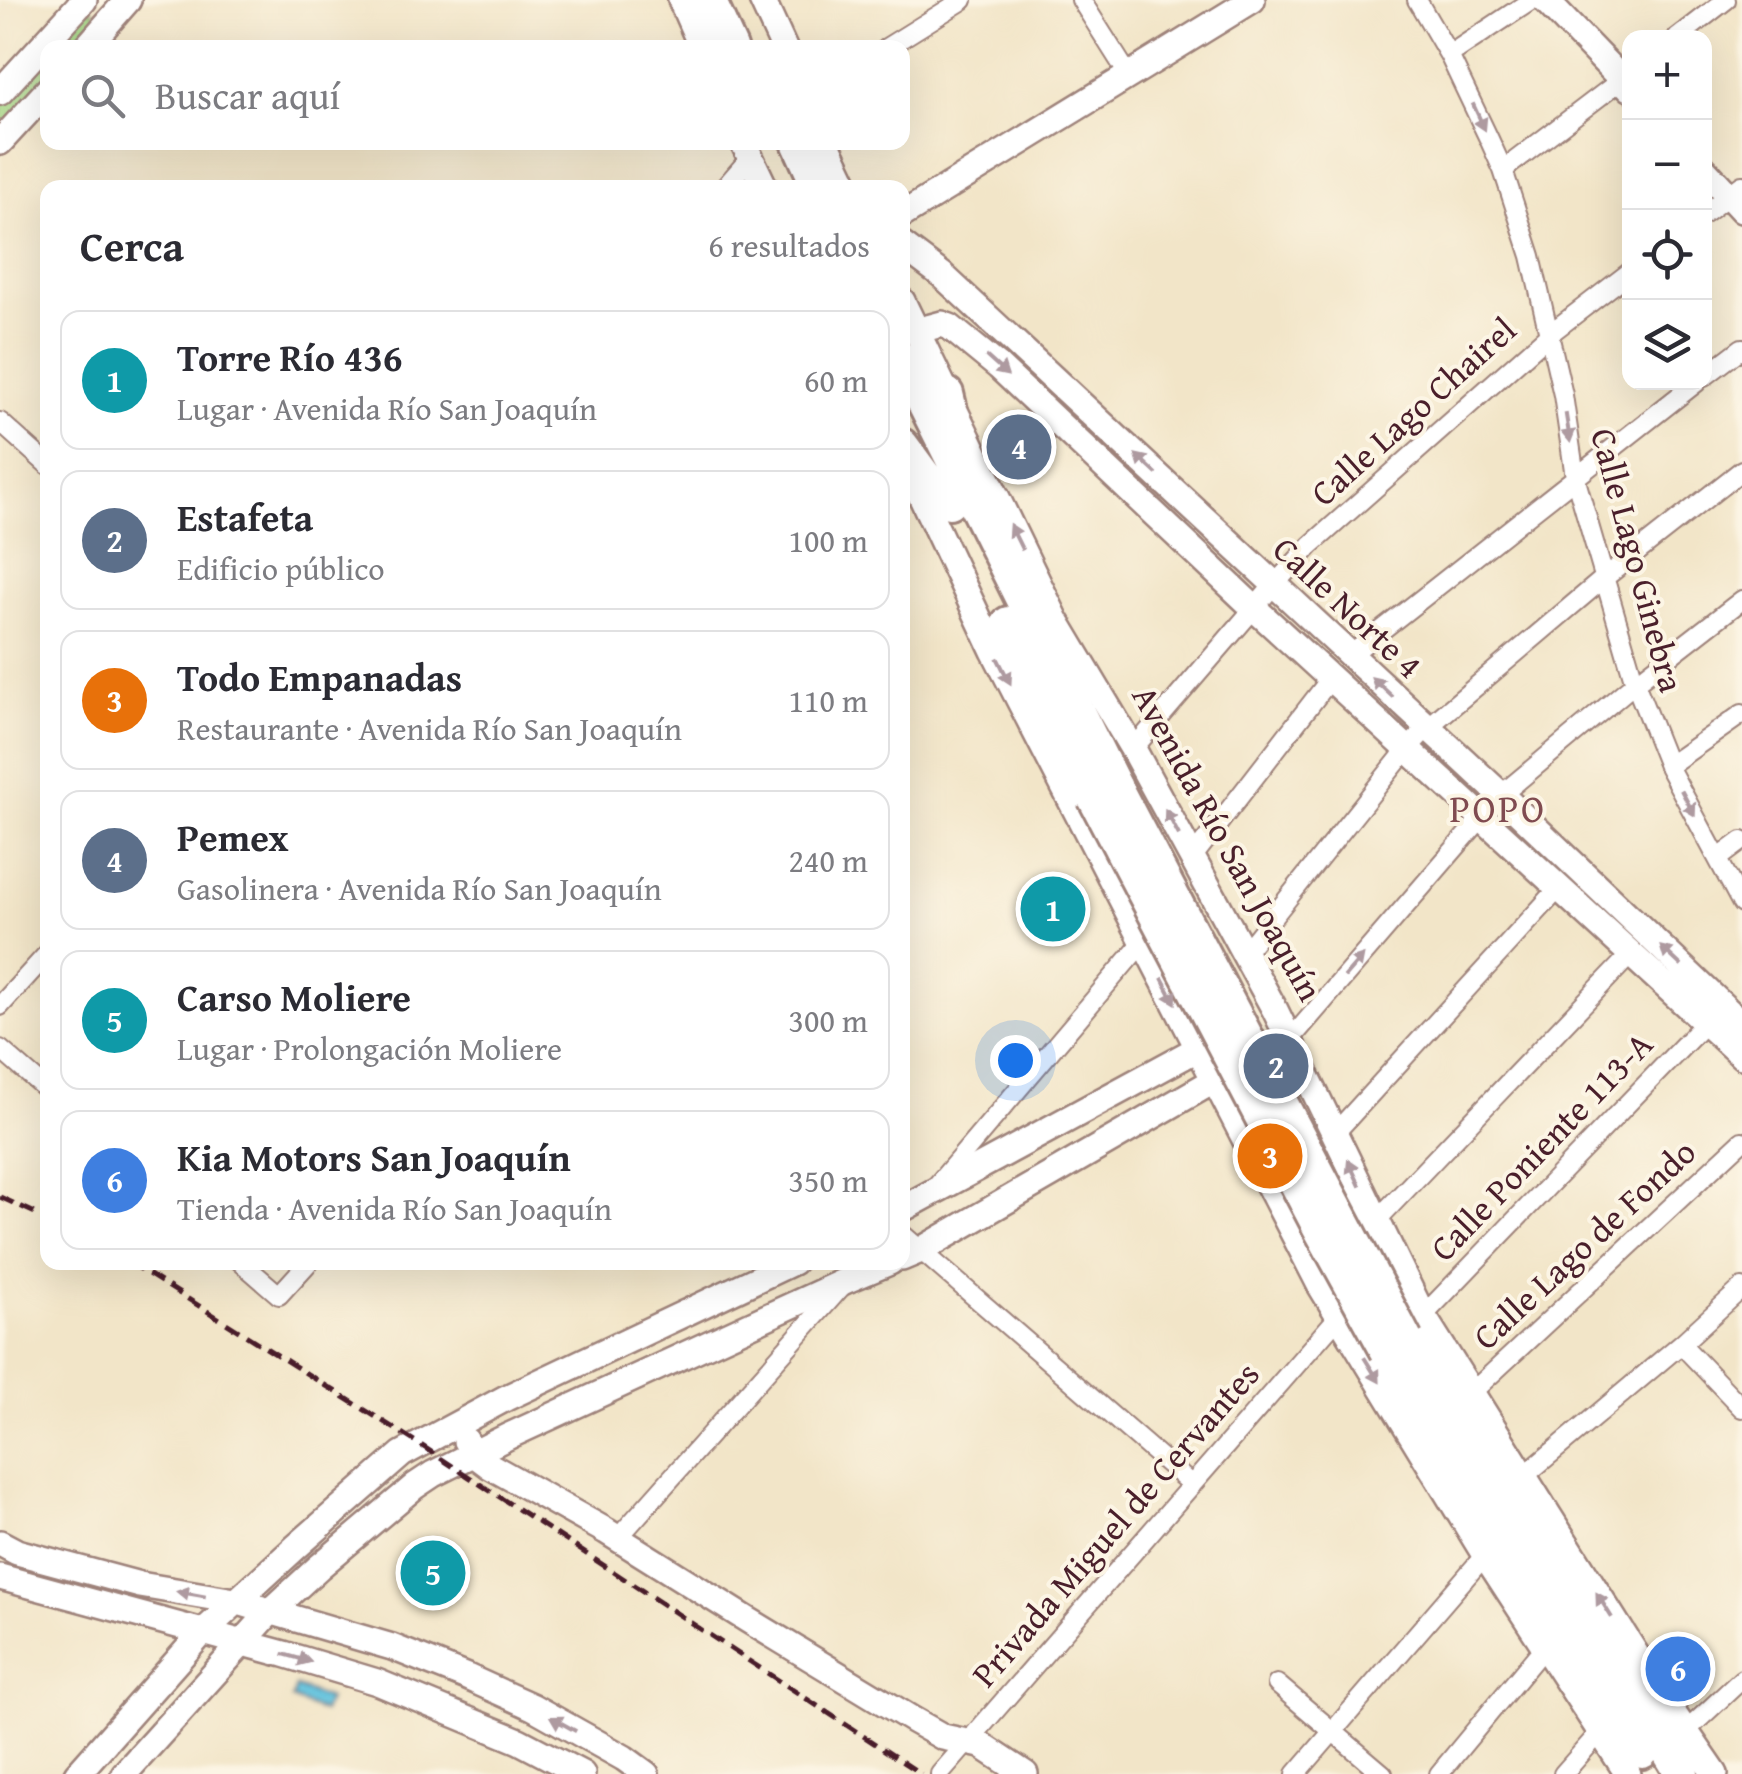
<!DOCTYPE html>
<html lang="es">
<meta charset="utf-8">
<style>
body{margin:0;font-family:"Gentium Book Plus",serif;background:#f2f2f3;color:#2b2b33}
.controls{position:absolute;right:30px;top:30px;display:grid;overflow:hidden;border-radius:20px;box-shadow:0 10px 40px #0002}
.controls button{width:90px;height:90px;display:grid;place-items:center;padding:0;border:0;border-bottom:2px solid #e1e1e2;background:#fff;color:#2b2b33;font:50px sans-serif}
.you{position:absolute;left:1015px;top:1060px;width:35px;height:35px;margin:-25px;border:8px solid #fff;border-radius:50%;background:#1a73e8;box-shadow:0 0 0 15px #1a73e833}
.badge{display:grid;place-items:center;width:65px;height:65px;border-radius:50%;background:#d1495b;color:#fff;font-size:32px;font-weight:700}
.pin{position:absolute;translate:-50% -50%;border:5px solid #fff;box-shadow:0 2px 10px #0006}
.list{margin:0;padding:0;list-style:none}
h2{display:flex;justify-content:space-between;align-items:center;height:130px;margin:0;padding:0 40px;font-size:42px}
h2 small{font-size:32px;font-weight:400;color:#7c7c81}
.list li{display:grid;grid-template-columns:65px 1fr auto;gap:30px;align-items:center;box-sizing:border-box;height:140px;margin:0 20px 20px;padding:0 20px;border:2px solid #e1e1e2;border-radius:20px}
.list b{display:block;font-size:38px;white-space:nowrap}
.list p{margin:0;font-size:32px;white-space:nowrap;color:#7c7c81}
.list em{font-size:32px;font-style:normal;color:#7c7c81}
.icon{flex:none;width:55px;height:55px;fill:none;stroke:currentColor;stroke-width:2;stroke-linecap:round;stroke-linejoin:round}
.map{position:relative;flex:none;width:1742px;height:1774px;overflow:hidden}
.search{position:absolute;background:#fff;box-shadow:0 10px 40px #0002;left:40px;top:40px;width:870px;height:110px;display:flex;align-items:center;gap:25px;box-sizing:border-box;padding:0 35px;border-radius:20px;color:#7c7c81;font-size:38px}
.panel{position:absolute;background:#fff;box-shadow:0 10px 40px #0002;left:40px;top:180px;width:870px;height:1090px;border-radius:20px}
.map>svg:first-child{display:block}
</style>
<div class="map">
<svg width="1742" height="1774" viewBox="0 0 1742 1774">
<rect width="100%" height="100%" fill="#fcf5e5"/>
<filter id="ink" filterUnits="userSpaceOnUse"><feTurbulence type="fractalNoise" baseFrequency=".01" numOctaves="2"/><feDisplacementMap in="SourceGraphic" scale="20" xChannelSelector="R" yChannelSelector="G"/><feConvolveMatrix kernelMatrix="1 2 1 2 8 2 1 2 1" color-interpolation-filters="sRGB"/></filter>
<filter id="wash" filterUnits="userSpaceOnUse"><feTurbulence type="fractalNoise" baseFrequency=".0048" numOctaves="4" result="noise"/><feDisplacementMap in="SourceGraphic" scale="40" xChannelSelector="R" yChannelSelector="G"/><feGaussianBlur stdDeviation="2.25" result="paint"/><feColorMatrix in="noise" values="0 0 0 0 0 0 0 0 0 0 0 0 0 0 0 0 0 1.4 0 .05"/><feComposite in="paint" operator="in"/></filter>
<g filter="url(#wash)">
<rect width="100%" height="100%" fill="#f2e5c8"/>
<path fill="#a0d281" stroke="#757856" stroke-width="2.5" d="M88,6L108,24L86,47L51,48Z
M47,51V90L0,142V104Z"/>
<path fill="#5ec1dd" stroke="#547084" stroke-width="2.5" d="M296,1687L328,1699L323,1712L292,1699Z"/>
</g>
<g filter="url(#ink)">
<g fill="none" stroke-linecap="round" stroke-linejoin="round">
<defs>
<path id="street" d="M1081,0L1129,76
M1417,0L1449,55L1489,139L1503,170L1531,256L1563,395L1575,477L1635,683L1668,766L1742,904
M1677,38L1726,0
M886,48L963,0
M1449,55L1532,0
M1503,170L1629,74
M724,188L750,158
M1704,214L1742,185
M1704,377L1742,348
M0,422L48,465
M1349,656L1697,382
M1133,749L1273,586L1311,545L1548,335L1630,272
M1668,766L1742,714
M1192,858L1331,678
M1719,858L1742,841
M1245,952L1408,748L1427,728L1603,579L1742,470
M0,1006L48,953
M1290,1040L1501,795L1635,683L1742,600
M0,1049L48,1091
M1335,1133L1559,888
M936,1186L1143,942
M1376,1221L1631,954
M902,1234L1192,1485
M241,1262L279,1295L309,1262
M1423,1316L1706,1022
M1681,1344L1742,1408
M1471,1393L1742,1141
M1523,1477L1681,1344L1742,1288
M617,1539L843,1285
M1277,1684L1383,1774
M1685,1732L1742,1679
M940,1774L1338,1317
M1296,1774L1485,1555
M1439,1774L1544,1647
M1563,1774L1601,1731"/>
<path id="secondary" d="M681,0L702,48
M762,0L784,48
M1545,0L1630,88
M86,48L128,0
M0,92L84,0
M0,142L48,90
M743,142L765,188
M826,142L848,188
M1704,169L1742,210
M902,215L1252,0
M902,245L942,275L1501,795L1742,1024
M902,301L1056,620L1133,749L1275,1010L1423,1316L1671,1710L1715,1774
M916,331L942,324L950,327L999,367L1255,609L1742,1056
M907,466L994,651L1320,1285L1485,1555L1628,1774
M902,1209L1210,1042
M902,1258L921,1250L1215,1080L1290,1040
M466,1441L474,1454L490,1466L606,1531L748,1620L913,1720L943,1737L981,1745L1025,1774
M0,1543L17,1552L140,1585L235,1601L392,1647L467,1677L533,1707L624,1758L646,1774
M0,1577L284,1654L377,1682L519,1741L582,1774
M77,1774L202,1633L296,1547L402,1454L506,1398L793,1262
M124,1774L270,1612L319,1567L415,1486L433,1474L511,1435L847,1280L890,1262"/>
<path id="highway" d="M709,0L731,48
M798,142L819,188
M902,359L1116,788
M947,394L959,444
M902,445L927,479L949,502
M1008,623L1094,798
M1406,1340L1589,1623L1682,1774
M1387,1351L1642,1752"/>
</defs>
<use href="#street" stroke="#9e827a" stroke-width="22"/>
<use href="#secondary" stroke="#9e827a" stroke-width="30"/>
<use href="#highway" stroke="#9e827a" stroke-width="38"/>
<use href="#street" stroke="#fff" stroke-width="18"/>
<use href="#secondary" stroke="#fff" stroke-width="25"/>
<use href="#highway" stroke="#fff" stroke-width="32"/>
<path stroke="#4a1f2b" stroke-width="5" stroke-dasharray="15 8" stroke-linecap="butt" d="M0,1197L48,1219
M129,1262L419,1444L921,1774"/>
<defs>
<path id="highway-bridge" d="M1116,788L1406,1340
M1094,798L1322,1233L1387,1351"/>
</defs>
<use href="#highway-bridge" stroke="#9e827a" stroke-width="38" stroke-linecap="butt"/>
<use href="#highway-bridge" stroke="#fff" stroke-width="32"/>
</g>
<defs><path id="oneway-solid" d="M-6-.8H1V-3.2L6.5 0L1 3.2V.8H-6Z" transform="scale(2.5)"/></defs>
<g fill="#ae9aa0">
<use href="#oneway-solid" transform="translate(1479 117) rotate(65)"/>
<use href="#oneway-solid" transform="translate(997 366) rotate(42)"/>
<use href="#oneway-solid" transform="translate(1568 428) rotate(81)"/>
<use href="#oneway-solid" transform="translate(1146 464) rotate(-137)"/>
<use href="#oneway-solid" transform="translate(1016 537) rotate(-116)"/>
<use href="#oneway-solid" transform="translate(1004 671) rotate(63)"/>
<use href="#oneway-solid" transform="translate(1382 687) rotate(-137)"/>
<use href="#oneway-solid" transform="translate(1688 803) rotate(62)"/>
<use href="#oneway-solid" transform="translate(1172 822) rotate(-118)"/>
<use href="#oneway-solid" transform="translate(1671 956) rotate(-137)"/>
<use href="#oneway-solid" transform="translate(1354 966) rotate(-49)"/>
<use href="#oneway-solid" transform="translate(1169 991) rotate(62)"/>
<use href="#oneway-solid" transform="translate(1354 1173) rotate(-115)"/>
<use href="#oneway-solid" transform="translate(1372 1370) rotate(58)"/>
<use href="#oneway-solid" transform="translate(191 1594) rotate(-170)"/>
<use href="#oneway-solid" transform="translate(1604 1605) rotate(-122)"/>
<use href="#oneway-solid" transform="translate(297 1658) rotate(16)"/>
<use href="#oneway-solid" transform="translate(563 1724) rotate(-151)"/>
</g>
</g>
<g text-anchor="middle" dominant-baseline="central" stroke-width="8" stroke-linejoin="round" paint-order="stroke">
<g font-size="35" fill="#4a1f2b" stroke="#fcf5e5">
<text transform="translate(1413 411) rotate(-42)">Calle Lago Chairel</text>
<text transform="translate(1638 560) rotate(75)">Calle Lago Ginebra</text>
<text transform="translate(1348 607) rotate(43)">Calle Norte 4</text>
<text transform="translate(1228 843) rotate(61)">Avenida Río San Joaquín</text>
<text transform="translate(1541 1146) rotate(-46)">Calle Poniente 113-A</text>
<text transform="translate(1584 1244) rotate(-43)">Calle Lago de Fondo</text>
<text transform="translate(1115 1524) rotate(-49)">Privada Miguel de Cervantes</text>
</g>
<g font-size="38" letter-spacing="2.5" fill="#804b50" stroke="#fcf5e5">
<text x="1498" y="808">POPO</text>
</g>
</g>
</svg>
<div class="controls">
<button>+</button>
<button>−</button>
<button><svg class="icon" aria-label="locate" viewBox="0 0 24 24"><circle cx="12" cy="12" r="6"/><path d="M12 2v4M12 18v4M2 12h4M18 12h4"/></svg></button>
<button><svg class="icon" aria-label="layers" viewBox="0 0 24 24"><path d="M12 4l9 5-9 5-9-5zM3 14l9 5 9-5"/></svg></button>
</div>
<div class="you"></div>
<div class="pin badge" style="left:1053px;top:909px;background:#0f9aa8">1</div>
<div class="pin badge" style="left:1276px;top:1066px;background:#5c6f8a">2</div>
<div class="pin badge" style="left:1270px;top:1156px;background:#e8710a">3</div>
<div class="pin badge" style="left:1019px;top:447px;background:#5c6f8a">4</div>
<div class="pin badge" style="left:433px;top:1573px;background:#0f9aa8">5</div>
<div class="pin badge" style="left:1678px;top:1669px;background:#3f7fe0">6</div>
<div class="search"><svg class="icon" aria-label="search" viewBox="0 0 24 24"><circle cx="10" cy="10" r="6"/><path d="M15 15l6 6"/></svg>Buscar aquí</div>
<section class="panel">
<h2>Cerca<small>6 resultados</small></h2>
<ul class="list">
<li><span class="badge" style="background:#0f9aa8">1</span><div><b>Torre Río 436</b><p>Lugar · Avenida Río San Joaquín</p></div><em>60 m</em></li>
<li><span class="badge" style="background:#5c6f8a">2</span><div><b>Estafeta</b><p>Edificio público</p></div><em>100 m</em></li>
<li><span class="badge" style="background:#e8710a">3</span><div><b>Todo Empanadas</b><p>Restaurante · Avenida Río San Joaquín</p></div><em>110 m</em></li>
<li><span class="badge" style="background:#5c6f8a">4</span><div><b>Pemex</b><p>Gasolinera · Avenida Río San Joaquín</p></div><em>240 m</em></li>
<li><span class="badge" style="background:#0f9aa8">5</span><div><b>Carso Moliere</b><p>Lugar · Prolongación Moliere</p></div><em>300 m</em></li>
<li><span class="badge" style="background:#3f7fe0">6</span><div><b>Kia Motors San Joaquín</b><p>Tienda · Avenida Río San Joaquín</p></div><em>350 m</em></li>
</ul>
</section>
</div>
